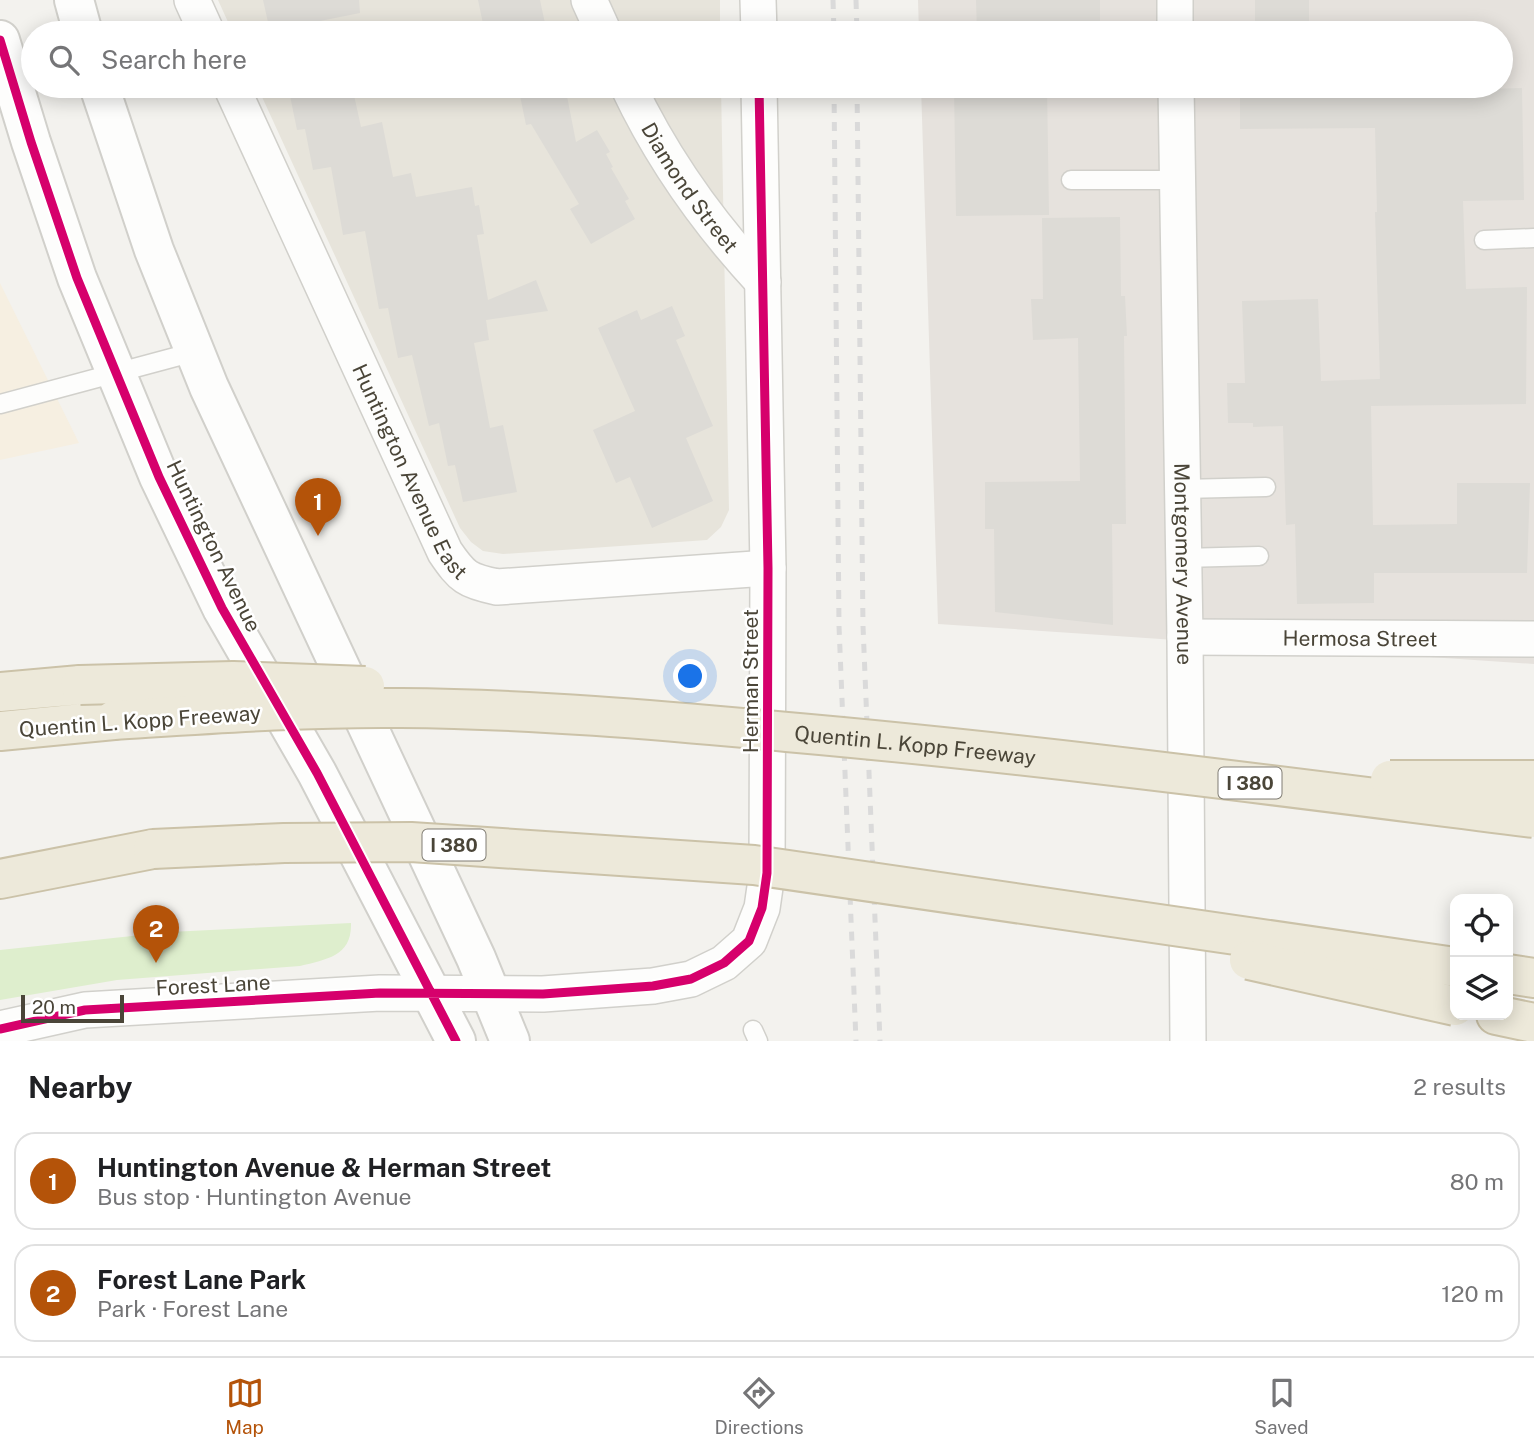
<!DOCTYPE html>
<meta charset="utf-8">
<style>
body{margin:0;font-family:"Public Sans",sans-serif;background:#f2f2f2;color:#202124}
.controls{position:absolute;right:21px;bottom:21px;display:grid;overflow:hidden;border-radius:14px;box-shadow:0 4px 18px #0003}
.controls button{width:63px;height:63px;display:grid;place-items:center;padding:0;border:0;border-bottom:2px solid #e0e0e0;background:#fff;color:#202124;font:35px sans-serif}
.scale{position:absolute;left:21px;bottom:18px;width:103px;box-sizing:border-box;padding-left:7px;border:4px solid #4a4538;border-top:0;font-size:19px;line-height:24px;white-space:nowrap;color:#4a4538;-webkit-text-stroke:5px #fff;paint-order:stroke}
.you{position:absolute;left:691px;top:677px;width:24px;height:24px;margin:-18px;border:5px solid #fff;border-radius:50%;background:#1a73e8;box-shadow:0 0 0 10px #1a73e833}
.badge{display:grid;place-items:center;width:46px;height:46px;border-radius:50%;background:#b45309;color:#fff;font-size:23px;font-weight:700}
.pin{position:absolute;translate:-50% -58px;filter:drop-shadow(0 2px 4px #0008)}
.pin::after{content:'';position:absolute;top:37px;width:24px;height:21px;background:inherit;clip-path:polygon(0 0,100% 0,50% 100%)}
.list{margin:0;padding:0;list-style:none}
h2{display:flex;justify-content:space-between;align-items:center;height:91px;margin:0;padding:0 28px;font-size:30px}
h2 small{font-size:23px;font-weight:400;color:#757577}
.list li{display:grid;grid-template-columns:46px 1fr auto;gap:21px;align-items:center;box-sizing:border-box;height:98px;margin:0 14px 14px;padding:0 14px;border:2px solid #e0e0e0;border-radius:21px}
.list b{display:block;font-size:26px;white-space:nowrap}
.list p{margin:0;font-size:23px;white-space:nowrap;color:#757577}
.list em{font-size:23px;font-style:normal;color:#757577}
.icon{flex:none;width:38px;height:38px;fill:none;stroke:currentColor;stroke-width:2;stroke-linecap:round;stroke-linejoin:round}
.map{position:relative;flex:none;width:1534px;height:1041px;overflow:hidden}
.search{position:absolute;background:#fff;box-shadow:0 4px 18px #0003;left:21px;right:21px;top:21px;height:77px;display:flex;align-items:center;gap:18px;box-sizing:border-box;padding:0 24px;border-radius:38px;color:#757577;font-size:26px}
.sheet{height:315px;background:#fff}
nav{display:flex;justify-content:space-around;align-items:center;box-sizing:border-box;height:98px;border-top:2px solid #e0e0e0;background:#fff;font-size:19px;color:#757577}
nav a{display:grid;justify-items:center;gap:4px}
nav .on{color:#b45309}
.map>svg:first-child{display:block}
</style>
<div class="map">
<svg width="1534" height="1041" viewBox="0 0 1534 1041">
<rect width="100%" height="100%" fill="#f3f2ee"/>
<path fill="#e7e4db" d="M218,0H720V33H233Z
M257,86H721L729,510L721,527L707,540L503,554L483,551L471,542L460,528Z"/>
<path fill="#f6efe1" d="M0,283L79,443L0,460Z"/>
<path fill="#e6e2dd" d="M918,0H1534V664L938,624L921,86H1501V33H919Z"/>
<path fill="#deeecd" d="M351,923C352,956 327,959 300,966L117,980L0,1000V950L170,932Z"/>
<path fill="#dddbd6" d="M263,0H359L360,13L270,31Z
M478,0H540L547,33H485Z
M976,0H1100V33H977Z
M1255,0H1309V28H1255Z
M288,86H352L361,127L382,122L393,177L411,173L416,197L472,187L475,206L479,205L484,234L477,235L488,300L536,280L548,311L486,320L489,340L474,343L490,428L503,425L517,492L463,502L455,465L448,466L439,423L429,426L412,355L398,358L388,308L379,309L365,231L343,235L331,167L313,170L305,129L297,130Z
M518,86H565L576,142L597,130L610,152L606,154L613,167L611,168L629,199L625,201L635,219L591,244L570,209L579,204L531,124L526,125Z
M954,86H1047L1049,215L956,216Z
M1255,86H1420V91L1522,88L1524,200L1463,201L1466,289L1527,287L1526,404L1371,406L1373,525L1457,524V483H1530L1527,573H1374V603L1297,604L1295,524L1286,525L1283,426L1253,427V423H1228L1227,383H1245L1242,301L1318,299L1321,381L1380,379L1375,212H1377L1375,128L1240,129V94H1255Z
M1120,217L1121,296H1125L1127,336H1124L1126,524H1112L1113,625L995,612L994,529H985V482L1080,481L1078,338L1033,340L1031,299H1043L1042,218Z
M672,306L685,336L676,340L713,426L686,438L713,501L652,528L630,477L616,483L593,430L635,411L598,328L637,310L641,320Z"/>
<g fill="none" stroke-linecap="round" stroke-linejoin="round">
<defs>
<path id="service" d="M1071,180H1178
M1484,240L1534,238
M0,404L194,352
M1183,489L1266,487
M1183,558L1259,556
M753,1030L758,1041"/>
<g id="minor">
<path d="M192,0L207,33"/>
<path d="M589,0L604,33"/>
<path d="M758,0L759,33"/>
<path d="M1175,0V33"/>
<path id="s1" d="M231,86L445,552C462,577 467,581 497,587L768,568"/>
<path id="s2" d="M628,86C662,158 709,224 763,282"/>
<path id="s3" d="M1176,86L1185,637L1188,1041"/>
<path id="s4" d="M1185,637L1534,639"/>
<path d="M0,1029L85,1010L380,993L543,994L653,986L691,979L724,963L749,941L762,908L767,873L768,568L759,86"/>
</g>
<path id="tertiary" d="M74,0L83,33
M0,40L31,142L77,278L159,477L222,608L317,773L456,1041
M99,86L154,250L209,387L476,958L510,1041"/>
<path id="motorway" d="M0,692L80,685
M0,731L114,720
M0,879L153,849
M1508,974L1534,978
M1496,1015L1534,1023"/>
</defs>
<use href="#service" stroke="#d1d0cb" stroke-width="21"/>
<use href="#minor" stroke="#d1d0cb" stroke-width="38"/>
<use href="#tertiary" stroke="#d1d0cb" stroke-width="42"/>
<use href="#motorway" stroke="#cbc2a8" stroke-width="42"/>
<use href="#service" stroke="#fdfdfc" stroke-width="18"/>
<use href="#minor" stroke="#fdfdfc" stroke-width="35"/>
<use href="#tertiary" stroke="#fdfdfc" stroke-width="38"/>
<use href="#motorway" stroke="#ede9da" stroke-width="38"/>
<path stroke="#dadada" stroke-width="5" stroke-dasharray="9 9" stroke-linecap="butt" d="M833,0L834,33
M856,0L857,33
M834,86L839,626L856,1041
M857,86L863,626L880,1041"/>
<defs>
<g id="motorway-bridge">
<path d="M80,685L233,681L365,686"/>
<path id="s5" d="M114,720C210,714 305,707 401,708C530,709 658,720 787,732C1037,754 1285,787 1534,818"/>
<path d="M1390,780H1534"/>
<path d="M153,849L284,843L411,842L754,865L1455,967"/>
<path d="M1249,960L1455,1006"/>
</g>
</defs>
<use href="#motorway-bridge" stroke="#cbc2a8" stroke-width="42" stroke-linecap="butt"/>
<use href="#motorway-bridge" stroke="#ede9da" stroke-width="38"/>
<defs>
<path id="cycleway" d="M0,40L31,142L77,278L159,477L222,608L317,773L456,1041
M0,1029L85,1010L380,993L543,994L653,986L691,979L724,963L749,941L762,908L767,873L768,568L759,86"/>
</defs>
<use href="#cycleway" stroke="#fff" stroke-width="13"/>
<use href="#cycleway" stroke="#d6006c" stroke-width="9"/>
</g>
<g text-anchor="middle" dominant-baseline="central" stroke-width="5" stroke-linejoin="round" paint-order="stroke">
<g fill="#fff" stroke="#807d74" stroke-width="2">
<rect x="1218.5" y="767.5" width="63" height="31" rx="5"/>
<rect x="422.5" y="829.5" width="63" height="31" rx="5"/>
</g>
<g font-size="19" font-weight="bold" fill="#4a4538">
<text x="1250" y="783">I 380</text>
<text x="454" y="845">I 380</text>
</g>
<g font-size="21" fill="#4a4538" stroke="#fff">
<text stroke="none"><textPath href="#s2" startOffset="119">Diamond Street</textPath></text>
<text stroke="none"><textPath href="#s1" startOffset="425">Huntington Avenue East</textPath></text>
<text transform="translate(214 546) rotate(64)">Huntington Avenue</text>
<text stroke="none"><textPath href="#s3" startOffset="478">Montgomery Avenue</textPath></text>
<text stroke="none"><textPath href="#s4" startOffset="175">Hermosa Street</textPath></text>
<text transform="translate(750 681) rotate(-90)">Herman Street</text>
<text transform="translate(140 721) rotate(-4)">Quentin L. Kopp Freeway</text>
<text stroke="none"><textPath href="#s5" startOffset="803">Quentin L. Kopp Freeway</textPath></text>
<text transform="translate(213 985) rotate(-3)">Forest Lane</text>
</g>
</g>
</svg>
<div class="controls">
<button><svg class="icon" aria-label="locate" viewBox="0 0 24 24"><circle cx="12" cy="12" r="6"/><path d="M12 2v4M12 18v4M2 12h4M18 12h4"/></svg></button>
<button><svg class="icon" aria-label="layers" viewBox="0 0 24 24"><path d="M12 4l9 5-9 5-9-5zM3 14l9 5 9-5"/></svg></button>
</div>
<div class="scale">20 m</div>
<div class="you"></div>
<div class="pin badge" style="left:318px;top:536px">1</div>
<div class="pin badge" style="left:156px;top:963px">2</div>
<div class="search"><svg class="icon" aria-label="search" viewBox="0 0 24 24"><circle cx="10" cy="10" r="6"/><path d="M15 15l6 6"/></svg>Search here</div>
</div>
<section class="sheet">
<h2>Nearby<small>2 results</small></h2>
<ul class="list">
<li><span class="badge">1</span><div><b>Huntington Avenue &amp; Herman Street</b><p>Bus stop · Huntington Avenue</p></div><em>80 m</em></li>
<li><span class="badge">2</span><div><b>Forest Lane Park</b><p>Park · Forest Lane</p></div><em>120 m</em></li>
</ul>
</section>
<nav>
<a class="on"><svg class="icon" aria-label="map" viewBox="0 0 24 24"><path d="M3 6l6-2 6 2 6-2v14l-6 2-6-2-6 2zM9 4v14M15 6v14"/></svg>Map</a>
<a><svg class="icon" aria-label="directions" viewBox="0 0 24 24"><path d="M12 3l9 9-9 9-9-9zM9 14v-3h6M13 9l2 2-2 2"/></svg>Directions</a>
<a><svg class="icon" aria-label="saved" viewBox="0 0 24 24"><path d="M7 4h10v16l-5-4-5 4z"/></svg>Saved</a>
</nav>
